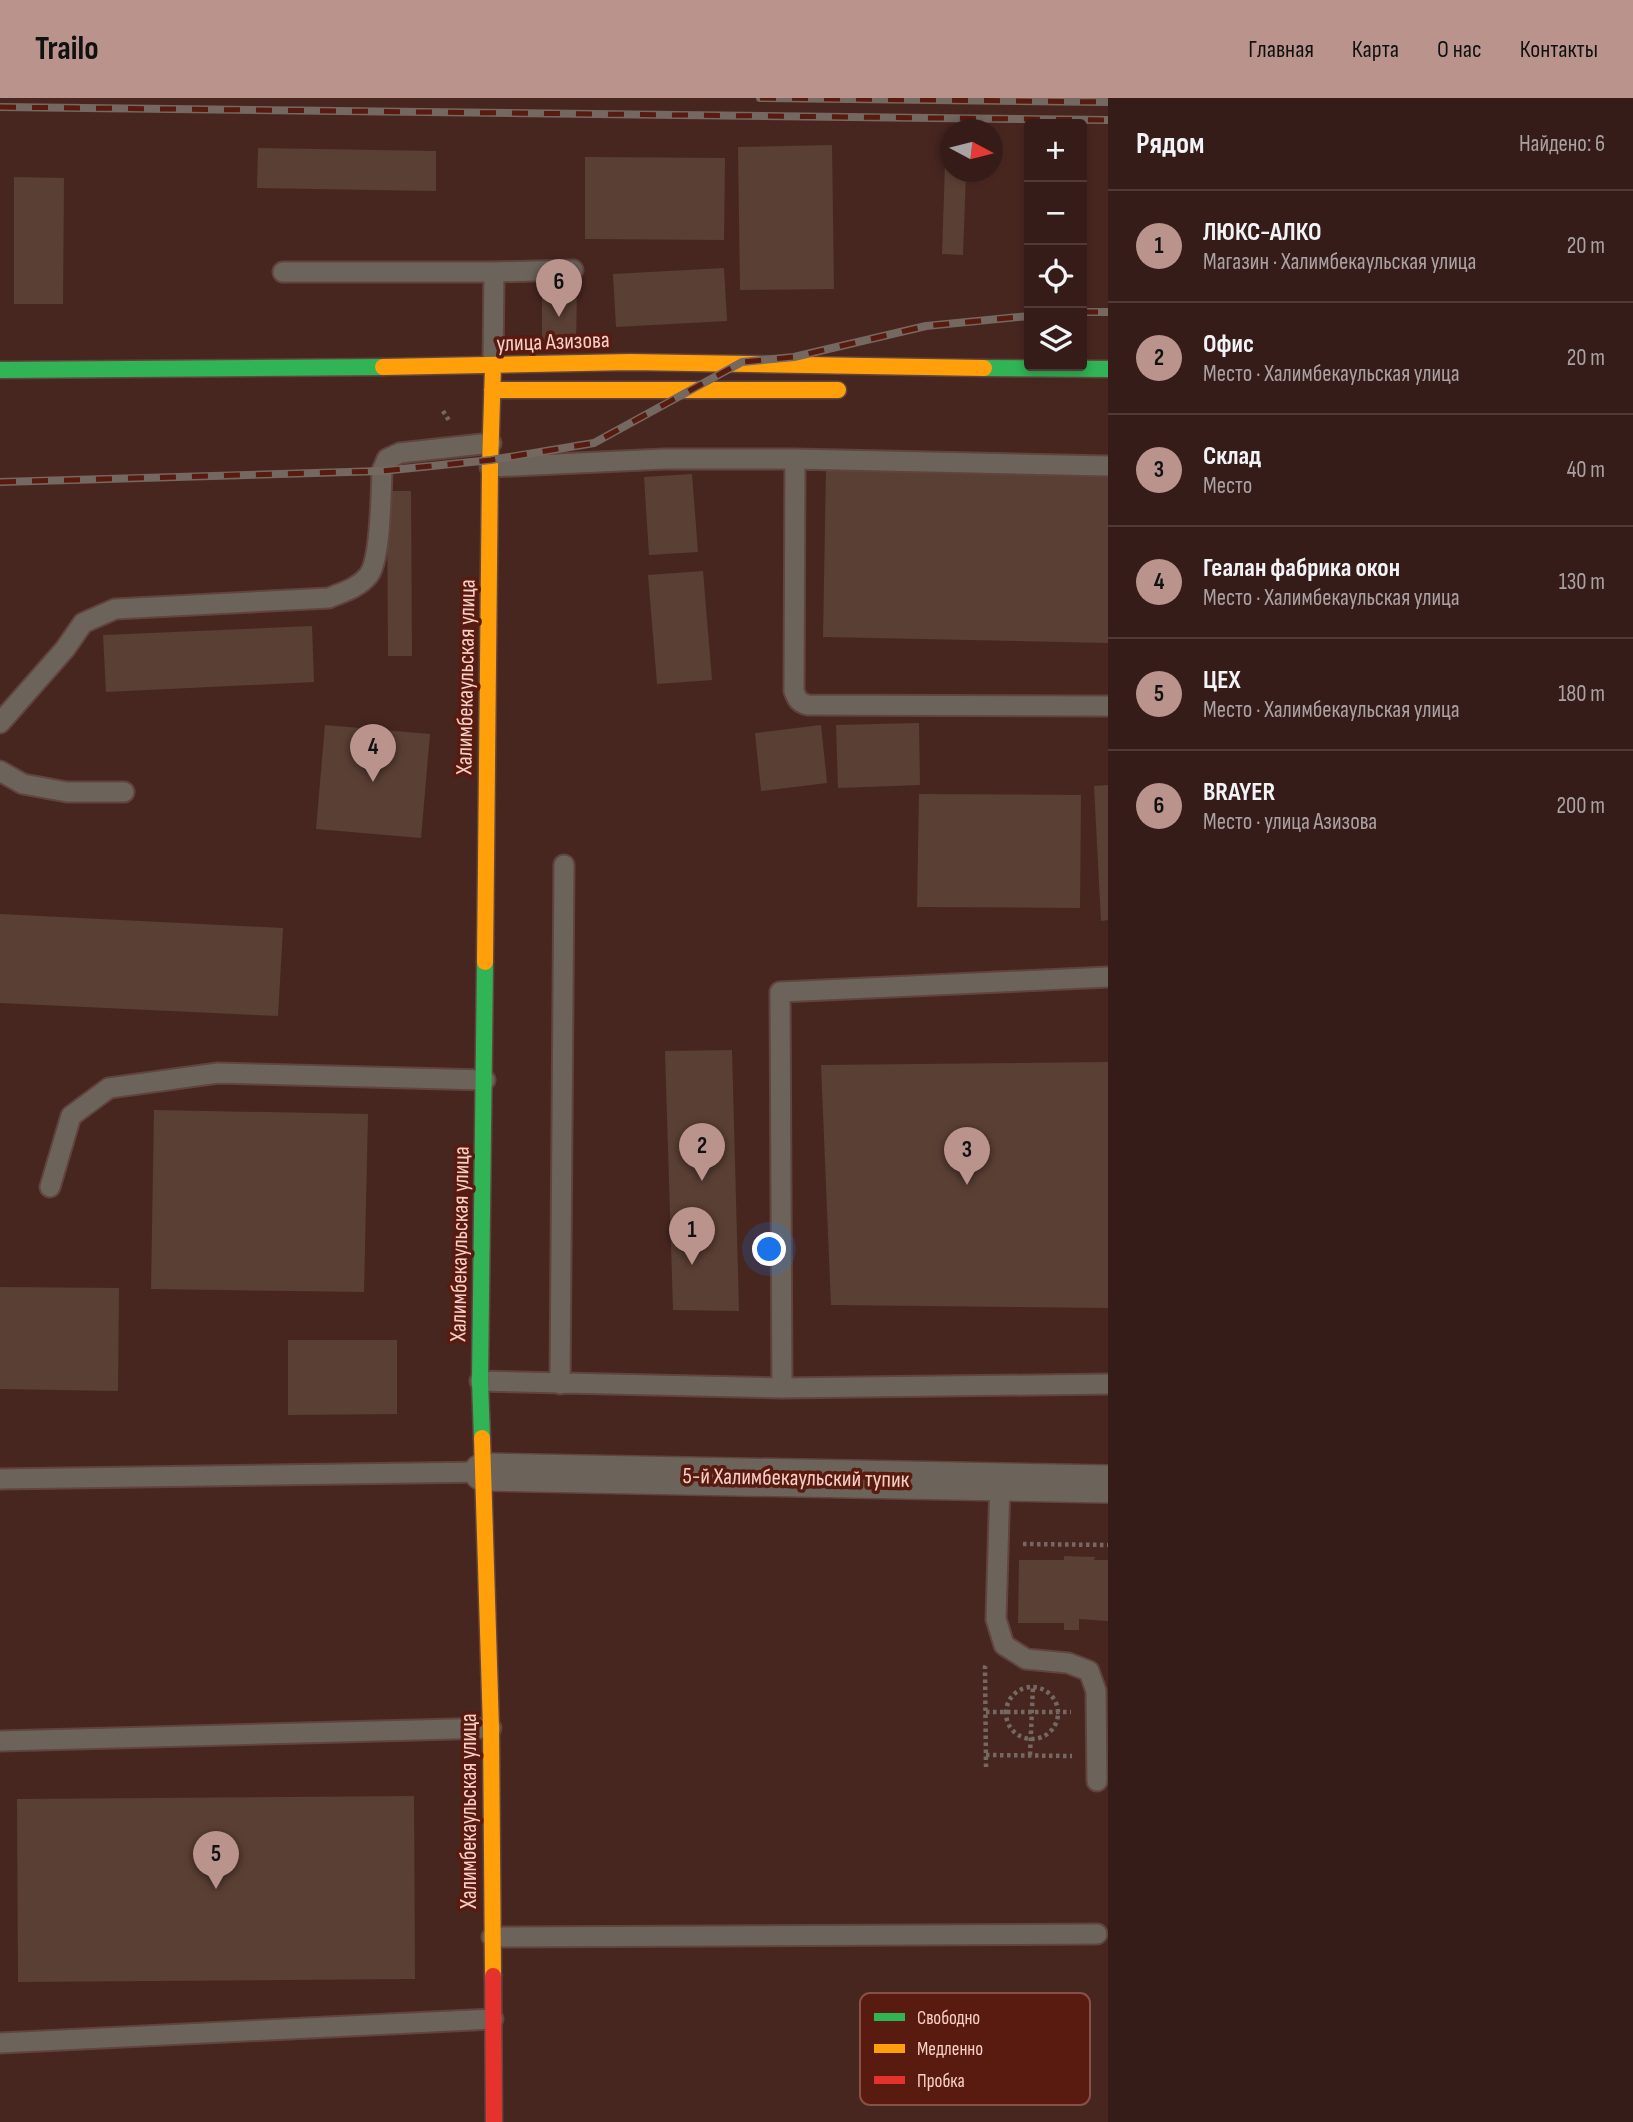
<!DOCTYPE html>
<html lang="ru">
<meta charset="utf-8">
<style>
body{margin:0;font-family:"Sofia Sans Condensed",sans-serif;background:#3d2521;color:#f1f3f6}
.controls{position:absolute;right:21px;top:21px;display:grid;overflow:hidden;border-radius:7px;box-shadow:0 4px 10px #0003}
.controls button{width:63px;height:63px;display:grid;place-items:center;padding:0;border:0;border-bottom:2px solid #503a37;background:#361c18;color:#f1f3f6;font:35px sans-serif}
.compass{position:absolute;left:940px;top:21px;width:63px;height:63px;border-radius:50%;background:#361c18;box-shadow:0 4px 10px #0003;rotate:97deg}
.you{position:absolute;left:770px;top:1152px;width:24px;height:24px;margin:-18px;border:5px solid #fff;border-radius:50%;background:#1a73e8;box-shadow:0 0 0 10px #1a73e833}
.badge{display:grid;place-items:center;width:46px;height:46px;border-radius:50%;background:#ba948c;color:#111;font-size:23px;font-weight:700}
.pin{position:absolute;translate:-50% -58px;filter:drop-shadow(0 2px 4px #0008)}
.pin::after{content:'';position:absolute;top:37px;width:24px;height:21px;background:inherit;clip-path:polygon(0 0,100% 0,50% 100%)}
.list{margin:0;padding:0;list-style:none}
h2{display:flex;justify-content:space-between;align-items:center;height:91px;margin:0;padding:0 28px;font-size:30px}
h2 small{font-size:23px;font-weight:400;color:#aaa1a2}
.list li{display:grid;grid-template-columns:46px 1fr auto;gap:21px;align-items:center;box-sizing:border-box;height:112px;padding:0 28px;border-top:2px solid #503a37}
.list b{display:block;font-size:26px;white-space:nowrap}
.list p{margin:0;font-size:23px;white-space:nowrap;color:#aaa1a2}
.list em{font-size:23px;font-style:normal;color:#aaa1a2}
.icon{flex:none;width:38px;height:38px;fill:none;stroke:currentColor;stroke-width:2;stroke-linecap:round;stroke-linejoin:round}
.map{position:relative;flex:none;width:1108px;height:2024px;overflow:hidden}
header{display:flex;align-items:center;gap:42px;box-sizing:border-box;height:98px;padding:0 35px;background:#ba948c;color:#111}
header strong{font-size:33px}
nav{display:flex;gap:38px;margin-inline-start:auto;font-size:24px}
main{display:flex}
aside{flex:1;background:#361c18}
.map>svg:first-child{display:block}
</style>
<header>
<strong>Trailo</strong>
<nav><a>Главная</a><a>Карта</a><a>О нас</a><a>Контакты</a></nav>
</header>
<main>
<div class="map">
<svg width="1108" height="2024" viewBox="0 0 1108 2024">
<rect width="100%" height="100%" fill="#482620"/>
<path fill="#5a3f34" d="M946,37H950V74H966L963,157L942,156Z
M832,47L834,191L740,192L738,49Z
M258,50L436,53V93L257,90Z
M585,59L725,60L724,142L585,141Z
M14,79L64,80L63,206H14Z
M724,170L727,223L616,229L613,176Z
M542,188H577L576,251H542Z
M826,371L1108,377V545L823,539Z
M692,376L698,454L649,457L644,379Z
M387,393H411L412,558H388Z
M703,473L712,582L657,586L648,477Z
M312,528L314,584L106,594L103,537Z
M919,625L920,687L838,690L836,627Z
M325,627L430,636L421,740L316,731Z
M821,627L827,685L761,693L755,635Z
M1108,687V822L1101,823L1094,688Z
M919,696L1081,697L1080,810L917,809Z
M0,816L283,830L278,918L0,905Z
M732,952L739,1213L673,1212L665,953Z
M1108,964V1210L831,1207L821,967Z
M154,1012L368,1016L364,1194L151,1191Z
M0,1189L119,1190L118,1293L0,1291Z
M288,1242H397V1316L288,1317Z
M1064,1458L1095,1459L1094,1462H1108V1523L1079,1521V1532H1064V1525H1018L1019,1462H1064Z
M414,1698L415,1881L18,1884L17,1701Z"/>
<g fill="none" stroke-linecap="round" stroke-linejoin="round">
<defs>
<path id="lane" d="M283,174H494L493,268
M494,174L573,172
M795,361L794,593C797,601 799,605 808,607L1108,608
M490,369L664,361H795L1108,368
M0,625L65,551L83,525L115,511L329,500C343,494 358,490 368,478C381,463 381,396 382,373L387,361L400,355L491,345
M0,673L23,686L67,694H124
M50,1089L71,1018L109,990L218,975L485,982
M480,1283L782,1290L1108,1286
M560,1286L564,767
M782,1290L780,894L1108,879
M0,1381L483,1374
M1000,1384L996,1521L1004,1547L1026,1561L1068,1565L1089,1573L1096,1593L1097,1683
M0,1643L491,1630
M492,1839L1097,1836
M0,1945L493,1921"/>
<path id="street" d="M483,1374L1108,1386"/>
<path id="fast" d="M984,270L1108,271
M0,272L383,269
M482,1340L480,1283L485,864"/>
<path id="slow" d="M383,269L630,264L984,270
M492,292H838
M485,864L490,369L493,268
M482,1340L491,1630L493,1878"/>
<path id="jam" d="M493,1878L494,2024"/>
</defs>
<use href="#lane" stroke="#61443e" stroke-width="23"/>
<use href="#street" stroke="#61443e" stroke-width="40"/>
<use href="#fast" stroke="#61443e" stroke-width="19"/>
<use href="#slow" stroke="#61443e" stroke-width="19"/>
<use href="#jam" stroke="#61443e" stroke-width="19"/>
<path stroke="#756861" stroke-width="4.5" stroke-dasharray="3.5 3.5" stroke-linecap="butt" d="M443,313L450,324
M1023,1446L1108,1447
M1006 1615a26 26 0 1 1 52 0a26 26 0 1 1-52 0Z
M986,1614H1071
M986,1657L1072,1658
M1030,1657L1033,1588
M986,1669L985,1569L987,1565"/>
<use href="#lane" stroke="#6c645b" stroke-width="19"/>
<use href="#street" stroke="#6c645b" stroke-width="37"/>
<use href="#fast" stroke="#30b455" stroke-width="16"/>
<use href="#slow" stroke="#ff9f0a" stroke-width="16"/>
<use href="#jam" stroke="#e5322d" stroke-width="16"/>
<defs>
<path id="rail" d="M760,0L1108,4
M0,9L1108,22
M1082,214H1108
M0,384L382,373L491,362L594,345L742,264L794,259L926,228L1029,218"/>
</defs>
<use href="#rail" stroke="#756861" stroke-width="8"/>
<use href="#rail" stroke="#591a0f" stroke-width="5" stroke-dasharray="16" stroke-linecap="butt"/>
</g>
<g text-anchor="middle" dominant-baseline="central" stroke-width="7" stroke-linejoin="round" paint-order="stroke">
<g font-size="23" fill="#f7cfc6" stroke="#591a0f">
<text transform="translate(553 244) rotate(-2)">улица Азизова</text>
<text transform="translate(466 579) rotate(-89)">Халимбекаульская улица</text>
<text transform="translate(460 1146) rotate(-89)">Халимбекаульская улица</text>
<text transform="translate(796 1380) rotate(1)">5-й Халимбекаульский тупик</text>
<text transform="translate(469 1713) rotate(-90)">Халимбекаульская улица</text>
</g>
</g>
<rect x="860" y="1895" width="230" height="112" rx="10" fill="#591a0f" stroke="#885046" stroke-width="2"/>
<rect x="874" y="1915" width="31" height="8" fill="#30b455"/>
<rect x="874" y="1946" width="31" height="9" fill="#ff9f0a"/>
<rect x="874" y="1978" width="31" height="8" fill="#e5322d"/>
<g font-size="19" fill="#f7cfc6">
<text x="917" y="1926">Свободно</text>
<text x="917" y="1957">Медленно</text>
<text x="917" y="1989">Пробка</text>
</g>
</svg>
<div class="controls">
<button>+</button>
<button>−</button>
<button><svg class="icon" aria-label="locate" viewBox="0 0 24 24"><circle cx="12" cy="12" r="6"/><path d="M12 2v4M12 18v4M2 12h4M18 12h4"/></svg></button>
<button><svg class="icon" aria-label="layers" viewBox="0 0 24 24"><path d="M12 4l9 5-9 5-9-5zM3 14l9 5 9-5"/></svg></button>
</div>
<svg class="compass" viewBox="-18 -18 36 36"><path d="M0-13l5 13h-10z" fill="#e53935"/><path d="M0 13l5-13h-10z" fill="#aaa1a2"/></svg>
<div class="you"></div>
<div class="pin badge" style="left:692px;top:1167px">1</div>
<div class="pin badge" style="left:702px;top:1083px">2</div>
<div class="pin badge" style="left:967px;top:1087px">3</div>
<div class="pin badge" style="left:373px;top:684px">4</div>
<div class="pin badge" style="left:216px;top:1791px">5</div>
<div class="pin badge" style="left:559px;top:219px">6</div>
</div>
<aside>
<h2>Рядом<small>Найдено: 6</small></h2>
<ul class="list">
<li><span class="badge">1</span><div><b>ЛЮКС-АЛКО</b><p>Магазин · Халимбекаульская улица</p></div><em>20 m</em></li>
<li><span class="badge">2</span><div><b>Офис</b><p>Место · Халимбекаульская улица</p></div><em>20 m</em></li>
<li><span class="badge">3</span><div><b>Склад</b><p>Место</p></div><em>40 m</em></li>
<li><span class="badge">4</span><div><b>Геалан фабрика окон</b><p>Место · Халимбекаульская улица</p></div><em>130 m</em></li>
<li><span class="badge">5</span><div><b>ЦЕХ</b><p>Место · Халимбекаульская улица</p></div><em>180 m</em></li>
<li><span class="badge">6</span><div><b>BRAYER</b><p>Место · улица Азизова</p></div><em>200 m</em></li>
</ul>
</aside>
</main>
